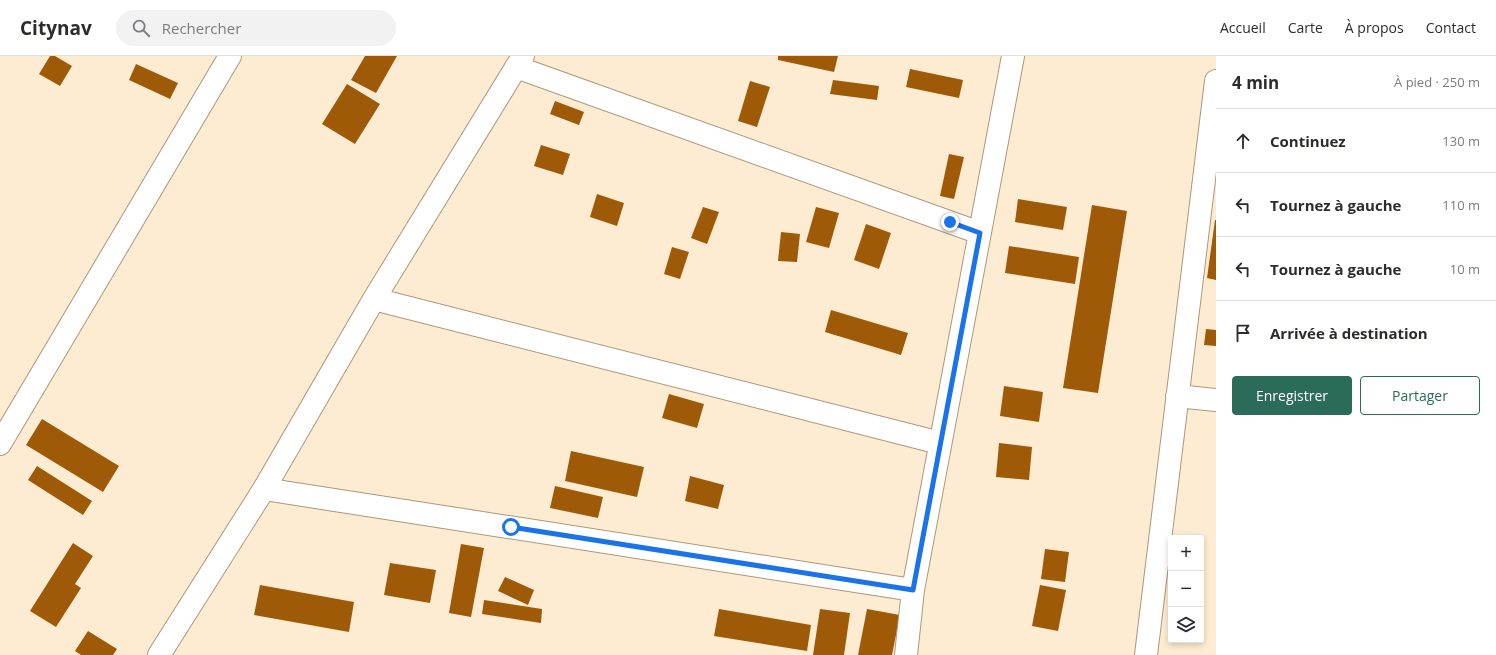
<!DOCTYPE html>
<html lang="fr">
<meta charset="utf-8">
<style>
body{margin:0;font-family:"Open Sans",sans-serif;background:#f2f2f3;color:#2b2b33}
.controls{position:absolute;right:12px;bottom:12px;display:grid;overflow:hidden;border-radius:4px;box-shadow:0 2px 6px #0003}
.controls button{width:36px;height:36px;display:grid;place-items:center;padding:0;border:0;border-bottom:1px solid #e1e1e2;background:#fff;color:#2b2b33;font:20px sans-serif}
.stop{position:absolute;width:12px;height:12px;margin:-9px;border:3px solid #1a73e8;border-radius:50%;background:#fff}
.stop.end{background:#1a73e8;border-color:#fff;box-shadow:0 1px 4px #0008}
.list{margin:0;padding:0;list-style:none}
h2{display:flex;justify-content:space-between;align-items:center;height:52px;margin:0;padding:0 16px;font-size:17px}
h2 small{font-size:13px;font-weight:400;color:#7c7c81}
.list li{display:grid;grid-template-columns:26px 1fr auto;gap:12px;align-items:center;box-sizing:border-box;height:64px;padding:0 16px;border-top:1px solid #e1e1e2}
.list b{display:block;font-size:15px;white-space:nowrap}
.list em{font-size:13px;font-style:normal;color:#7c7c81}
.actions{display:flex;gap:8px;padding:12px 16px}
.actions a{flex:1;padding:9px 0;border:1px solid #2b6b59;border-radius:4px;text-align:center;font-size:14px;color:#2b6b59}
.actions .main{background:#2b6b59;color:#fff}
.icon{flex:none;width:22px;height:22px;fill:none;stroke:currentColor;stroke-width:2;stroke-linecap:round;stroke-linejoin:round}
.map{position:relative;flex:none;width:1216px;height:599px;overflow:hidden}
header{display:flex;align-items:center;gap:24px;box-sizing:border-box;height:56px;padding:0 20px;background:#fff;border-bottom:1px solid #e1e1e2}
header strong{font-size:19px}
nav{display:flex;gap:22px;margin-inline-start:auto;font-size:14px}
.search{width:280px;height:36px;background:#f2f2f3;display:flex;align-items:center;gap:10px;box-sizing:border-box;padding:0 14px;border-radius:22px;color:#7c7c81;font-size:15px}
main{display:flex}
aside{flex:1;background:#fff}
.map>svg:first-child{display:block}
</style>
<header>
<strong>Citynav</strong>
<div class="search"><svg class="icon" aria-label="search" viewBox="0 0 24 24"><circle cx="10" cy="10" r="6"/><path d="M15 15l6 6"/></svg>Rechercher</div>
<nav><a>Accueil</a><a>Carte</a><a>À propos</a><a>Contact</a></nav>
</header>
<main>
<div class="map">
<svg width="1216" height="599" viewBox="0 0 1216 599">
<rect width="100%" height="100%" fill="#fdecd2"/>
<path fill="#9f5a08" d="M50,0H55L72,10L60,30L39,18Z
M365,0H397L376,37L351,24Z
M778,0H838L834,16L778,4Z
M136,8L178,27L170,43L129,24Z
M910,13L963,24L959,42L906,31Z
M833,24L879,30L877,44L830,38Z
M750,25L770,31L757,71L738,65Z
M347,28L380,48L355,88L322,68Z
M555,45L584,56L579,69L550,58Z
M541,89L570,98L563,119L534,110Z
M949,98L964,101L954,143L940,140Z
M597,138L624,147L617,170L590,161Z
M1018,143L1067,151L1063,174L1015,166Z
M1092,149L1127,155L1098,337L1063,332Z
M703,151L719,156L707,188L691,182Z
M816,151L839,157L829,192L806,186Z
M1215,164H1216V224L1207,222Z
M866,168L891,177L879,213L854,204Z
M781,176L800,178L797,206L778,205Z
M1009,190L1079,201L1075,228L1005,217Z
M672,191L689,196L680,223L664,218Z
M831,254L908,277L901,299L825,276Z
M1206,273L1216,274V290L1204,289Z
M1004,330L1043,336L1039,366L1000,360Z
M669,338L704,348L697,372L662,362Z
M42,363L119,410L103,436L26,389Z
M999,387L1032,391L1029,424L996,421Z
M571,395L644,411L637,441L565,425Z
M37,410L92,445L83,459L28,424Z
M690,420L724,429L718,453L685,445Z
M555,430L603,441L598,462L550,452Z
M73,487L93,500L75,528L81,532L56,571L30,555Z
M461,488L484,492L471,561L449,557Z
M1045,493L1069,496L1065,526L1041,523Z
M390,507L436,514L430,547L384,539Z
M505,521L534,534L528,549L498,535Z
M260,529L354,546L349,576L254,559Z
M1040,529L1066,534L1058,575L1032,570Z
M484,544L542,553L541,567L482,558Z
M719,553L811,569L807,595L714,580Z
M820,553L850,557L844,599H813Z
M867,553L900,559L892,599H858Z
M88,575L117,593L113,599H81L75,595Z"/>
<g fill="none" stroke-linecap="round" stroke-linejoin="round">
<defs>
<path id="minor" d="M516,11L980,177
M374,243L940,387
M1177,340L1216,344
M0,388L230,0
M264,433L913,534
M159,599L264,433L374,243L523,0
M906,599L913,534L1013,0
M1146,599L1216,25"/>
</defs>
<use href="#minor" stroke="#ac987a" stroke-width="24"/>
<use href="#minor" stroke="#fff" stroke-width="22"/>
</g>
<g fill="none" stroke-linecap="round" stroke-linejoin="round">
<path stroke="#1a73e8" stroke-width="5" d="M511,471L913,534L980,177L950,166"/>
</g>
</svg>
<div class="controls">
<button>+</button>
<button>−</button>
<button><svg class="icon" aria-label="layers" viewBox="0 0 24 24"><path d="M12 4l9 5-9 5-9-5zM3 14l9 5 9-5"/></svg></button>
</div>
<div class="stop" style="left:511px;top:471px"></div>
<div class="stop end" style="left:950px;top:166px"></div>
</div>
<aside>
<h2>4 min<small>À pied · 250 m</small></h2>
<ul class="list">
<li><svg class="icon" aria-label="ahead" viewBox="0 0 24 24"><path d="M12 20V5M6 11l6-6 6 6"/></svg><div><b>Continuez</b></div><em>130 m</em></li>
<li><svg class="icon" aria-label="left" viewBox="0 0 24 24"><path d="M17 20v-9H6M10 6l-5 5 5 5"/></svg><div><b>Tournez à gauche</b></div><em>110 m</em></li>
<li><svg class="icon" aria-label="left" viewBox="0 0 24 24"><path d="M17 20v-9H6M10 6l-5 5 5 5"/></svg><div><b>Tournez à gauche</b></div><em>10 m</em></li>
<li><svg class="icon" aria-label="arrive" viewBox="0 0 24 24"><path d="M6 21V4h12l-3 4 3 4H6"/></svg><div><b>Arrivée à destination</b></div></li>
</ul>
<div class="actions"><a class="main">Enregistrer</a><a>Partager</a></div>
</aside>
</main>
